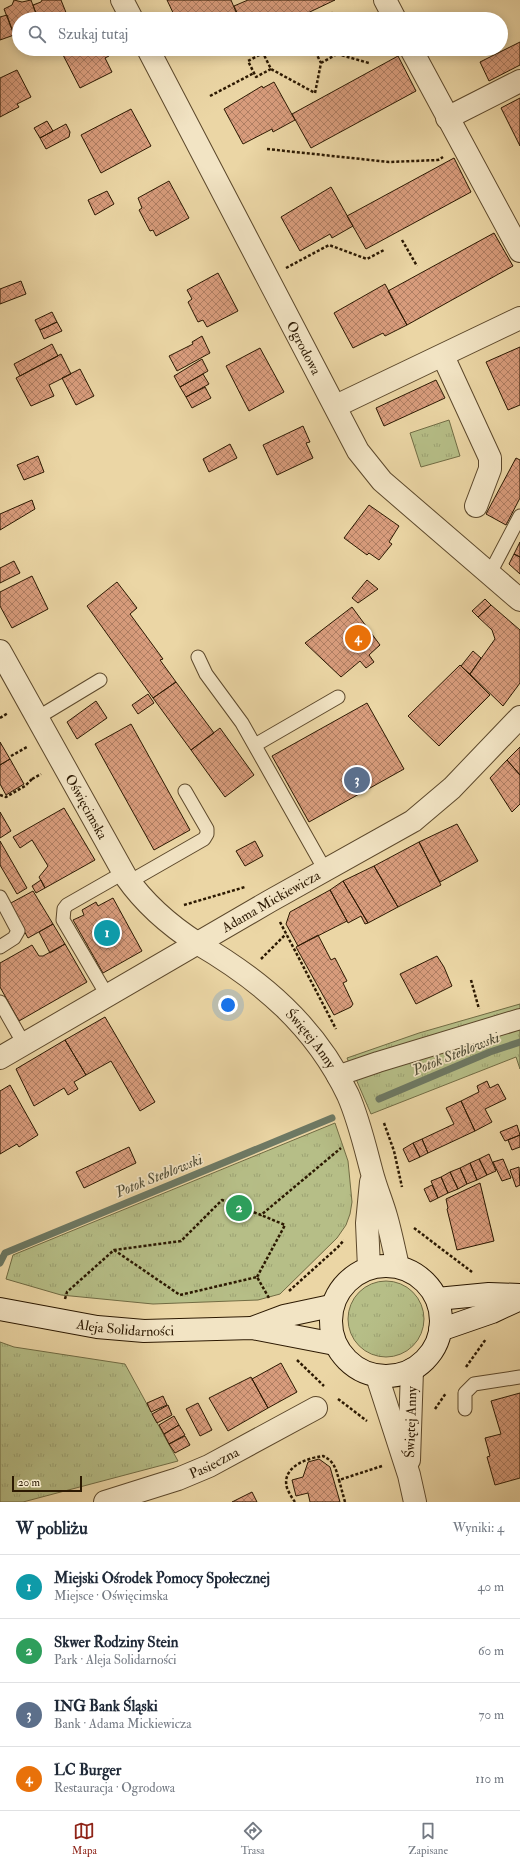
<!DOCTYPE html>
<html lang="pl">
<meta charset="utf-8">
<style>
body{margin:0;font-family:"IM FELL Double Pica",serif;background:#f2f2f3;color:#1f2937}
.scale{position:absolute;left:12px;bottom:10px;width:70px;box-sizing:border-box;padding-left:4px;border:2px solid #2c1902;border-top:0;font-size:11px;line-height:14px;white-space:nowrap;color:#2c1902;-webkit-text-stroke:3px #f2e4c4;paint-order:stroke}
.you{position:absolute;left:228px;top:1005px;width:14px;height:14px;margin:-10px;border:3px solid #fff;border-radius:50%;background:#1a73e8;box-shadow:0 0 0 6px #1a73e833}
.badge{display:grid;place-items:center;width:26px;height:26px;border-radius:50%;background:#8f2418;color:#fff;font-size:13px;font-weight:700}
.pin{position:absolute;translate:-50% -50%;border:2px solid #fff;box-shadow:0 1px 4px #0006}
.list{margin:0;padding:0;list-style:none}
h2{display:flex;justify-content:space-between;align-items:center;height:52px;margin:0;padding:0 16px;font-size:17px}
h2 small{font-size:13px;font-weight:400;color:#747a83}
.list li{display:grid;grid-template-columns:26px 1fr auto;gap:12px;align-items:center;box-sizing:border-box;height:64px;padding:0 16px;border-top:1px solid #e0e1e3}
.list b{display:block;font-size:15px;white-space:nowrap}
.list p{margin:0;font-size:13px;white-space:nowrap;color:#747a83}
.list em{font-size:13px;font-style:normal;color:#747a83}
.icon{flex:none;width:22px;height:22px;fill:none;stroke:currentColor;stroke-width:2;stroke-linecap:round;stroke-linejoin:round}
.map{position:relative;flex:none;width:520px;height:1502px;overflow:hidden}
.search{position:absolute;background:#fff;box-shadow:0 2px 10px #0003;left:12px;right:12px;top:12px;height:44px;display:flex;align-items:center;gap:10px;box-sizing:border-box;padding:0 14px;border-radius:22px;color:#747a83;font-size:15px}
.sheet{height:308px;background:#fff}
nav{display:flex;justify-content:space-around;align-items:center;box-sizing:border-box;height:56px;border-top:1px solid #e0e1e3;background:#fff;font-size:11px;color:#747a83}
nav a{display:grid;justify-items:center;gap:2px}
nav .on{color:#8f2418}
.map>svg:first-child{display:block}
</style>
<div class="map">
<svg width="520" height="1502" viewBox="0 0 520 1502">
<defs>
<pattern id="grass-tufts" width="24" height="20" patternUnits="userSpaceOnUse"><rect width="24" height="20" fill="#b6be87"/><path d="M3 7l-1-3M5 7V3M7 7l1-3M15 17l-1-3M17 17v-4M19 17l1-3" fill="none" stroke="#9da373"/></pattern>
<pattern id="building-cross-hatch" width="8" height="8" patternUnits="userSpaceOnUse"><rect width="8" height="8" fill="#d89c7c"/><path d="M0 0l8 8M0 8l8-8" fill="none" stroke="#af7e63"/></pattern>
</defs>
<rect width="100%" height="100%" fill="#ebd6a5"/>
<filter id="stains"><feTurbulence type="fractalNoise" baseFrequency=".005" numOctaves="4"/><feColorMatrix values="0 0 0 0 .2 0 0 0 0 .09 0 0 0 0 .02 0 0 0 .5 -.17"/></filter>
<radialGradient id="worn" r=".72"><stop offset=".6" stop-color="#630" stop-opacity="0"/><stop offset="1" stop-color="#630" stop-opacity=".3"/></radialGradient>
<path fill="url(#grass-tufts)" stroke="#716c44" d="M449,420L460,456L421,467L410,433Z
M520,1004V1069L516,1057L371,1114L347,1058L419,1033Z
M335,1123L348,1161L352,1202L350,1214L346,1225L337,1238L280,1294L258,1300L153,1304L61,1295L6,1279L13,1255Z
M348 1319a38 38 0 1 1 76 0a38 38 0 1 1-76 0Z
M0,1342L14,1347L125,1364L178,1461L23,1502H0Z"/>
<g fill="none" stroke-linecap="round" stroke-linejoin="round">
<path stroke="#6d7964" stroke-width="7" d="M379,1099L490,1052L520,1042
M0,1263L5,1253L332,1118"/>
</g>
<path fill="url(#building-cross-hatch)" stroke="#2c1902" d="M14,0L22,2L31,0L38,19H19V33L14,35L4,9L12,5Z
M42,0H61L67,15L56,19H38L33,5L41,2Z
M167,0H231L236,12L222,19H176Z
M248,0H335L295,19H240L234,6Z
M7,15L14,35L0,40V17Z
M520,42V65L489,81L480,62Z
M69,49H106L109,56L105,58L112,72L80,88L62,53Z
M398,56L416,91L311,148L292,114Z
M17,70L31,97L17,104L19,107L0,117V78Z
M274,82L295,120L273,132L272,129L243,144L224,109L262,86L263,88Z
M520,98V146L501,108Z
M131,109L151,146L101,173L81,135Z
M47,121L53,131L40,138L34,128Z
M66,124L70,132L69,137L46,149L40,138Z
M454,158L471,192L366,249L347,216Z
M169,181L189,218L156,236L153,230L150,231L139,210L142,208L138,198Z
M331,187L353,226L332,238L330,234L300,251L281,217Z
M107,191L114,204L95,215L88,200Z
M494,233L513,266L407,325L388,291Z
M218,273L238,311L207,327L203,320L198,322L188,302L192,299L187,290Z
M21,281L26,294L0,304V289Z
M385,284L407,325L385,336L383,333L353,348L334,313Z
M52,312L57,322L40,330L35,320Z
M57,322L62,331L44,339L40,330Z
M202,336L210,353L177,371L169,356L193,344L192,342Z
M52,344L58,356L20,376L14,364Z
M520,347V405L508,410L486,362Z
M260,348L284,392L249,411L226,366Z
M61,354L71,374L49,385L54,396L31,406L16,378Z
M202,359L208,371L180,387L174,376Z
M80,369L94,396L76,405L62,378Z
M203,374L209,384L186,397L180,387Z
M436,380L445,398L384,426L376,408Z
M205,387L211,398L192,408L186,397Z
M303,426L310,442L306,443L313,458L277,475L263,445Z
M230,444L237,458L209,472L203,459Z
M38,456L44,472L24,480L17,465Z
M516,458L520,460V498L506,525L486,514Z
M32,500L35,509L0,530V514Z
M369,505L399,526L389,542L392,544L379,560L369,553L367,555L344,538Z
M520,542V557L514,554Z
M514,554L520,557V574L509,564Z
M14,561L20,573L0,583V568Z
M32,576L48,609L12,628L0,606V592Z
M367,580L378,589L358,603L352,598Z
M117,582L137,608L130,614L163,659L160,660L176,682L153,698L87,606Z
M485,599L491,605L478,617L472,611Z
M491,605L520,630V683L503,706L470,674L495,639L492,630L478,617Z
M352,607L380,645L369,655L374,662L366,668L360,661L341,677L305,643Z
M473,651L481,658L470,674L461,666Z
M460,665L490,695L439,746L408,716Z
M176,682L214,733L191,750L153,698Z
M148,694L154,703L138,714L132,705Z
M96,701L107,718L77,739L67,722Z
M367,703L404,769L309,822L272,756Z
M131,724L190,830L154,850L95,744Z
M220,728L254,775L225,797L191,750Z
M0,742L10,759L0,765Z
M520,747V775L507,760Z
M10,759L24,784L6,795L0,784V765Z
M507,760L520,775V804L512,812L490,778Z
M64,808L95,860L45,888L39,877L48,866L32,840L20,848L13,837Z
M0,812L11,831L0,838Z
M457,824L478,861L440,882L419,842Z
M0,841L27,888L17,894L0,865Z
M255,841L263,856L245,866L236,851Z
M419,842L441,885L398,907L374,866Z
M374,866L398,907L368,923L343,881Z
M41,880L45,888L36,893L32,886Z
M343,881L368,923L365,924L361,916L348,923L347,921L330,890Z
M330,890L347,921L298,946L286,924L290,912Z
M33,891L53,924L28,938L9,904Z
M113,898L142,951L103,973L73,920L84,915L82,910L96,902L98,906Z
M53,924L65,944L50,953L39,932Z
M318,935L331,960L335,958L347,981L343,983L353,1004L351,1007L334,1015L296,947Z
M65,944L87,982L19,1021L0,987V963L32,945L39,956H43Z
M437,956L444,967L452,986L416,1004L400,974Z
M105,1017L155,1102L140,1111L111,1061L86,1075L65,1040Z
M65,1040L86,1075L74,1082L78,1089L68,1095L64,1088L34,1106L16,1069Z
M487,1081L490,1088L498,1084L506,1099L485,1109L492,1122L475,1131L461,1101L479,1092L477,1086Z
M10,1085L38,1135L19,1147L17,1144L0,1154V1091Z
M461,1101L475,1131L428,1153L422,1139L454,1124L446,1108Z
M517,1125L520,1135L505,1141L500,1132Z
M520,1135V1147L512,1150L508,1140Z
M422,1139L428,1153L420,1157L413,1143Z
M413,1143L420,1157L409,1162L403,1149Z
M129,1147L136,1163L84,1188L76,1172Z
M489,1154L496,1171L487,1175L479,1159Z
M479,1159L487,1175L477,1180L470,1163Z
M503,1159L511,1178L502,1181L493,1162Z
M470,1163L477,1180L467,1184L460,1168Z
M519,1167L520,1185L516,1187L510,1170Z
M460,1168L467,1184L458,1189L450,1172Z
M450,1172L458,1189L448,1193L441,1177Z
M441,1177L448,1193L438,1198L431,1181Z
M480,1183L494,1241L457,1250L447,1209L448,1208L446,1199Z
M432,1185L438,1198L430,1202L424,1189Z
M281,1363L297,1392L268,1408L252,1379Z
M251,1377L268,1408L228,1431L209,1398Z
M520,1393V1478L495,1485L487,1457L490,1456L485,1438L501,1434L491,1401Z
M163,1396L167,1405L151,1412L147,1403Z
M198,1403L212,1430L200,1436L186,1409Z
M168,1405L172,1415L157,1423L152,1414Z
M174,1416L179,1425L164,1434L159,1425Z
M179,1425L185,1435L169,1444L164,1434Z
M185,1436L190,1445L175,1453L169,1444Z
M319,1459L330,1467L340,1502H310L308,1493L296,1496L292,1480L303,1477L308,1462Z
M252,1492L257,1502H232Z"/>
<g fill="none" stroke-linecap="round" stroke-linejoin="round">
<defs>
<path id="service" d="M489,575L520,516
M198,657L206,674L242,723L325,870
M37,718L100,680
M255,745L338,697
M129,882L204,839L207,834V829L185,791
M0,897L18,931L14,938L0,947
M107,995L63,920L64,909L67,905L123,873
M0,1002L24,1044
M465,1409V1393L474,1384L520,1377"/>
<path id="pedestrian" d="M337,1076L378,1062L520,1019"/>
<g id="minor">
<path d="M122,0L132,19"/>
<path d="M385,0L395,19"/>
<path id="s1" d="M148,49L358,451L382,481L520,600"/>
<path d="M411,49L520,251"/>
<path d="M447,118L520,81"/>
<path d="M443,356L490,458V469L476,506"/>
<path d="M336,406L520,318"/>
<path id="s2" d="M0,651L126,877C145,904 169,925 197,943"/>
<path id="s3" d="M105,1502L178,1479L209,1466L316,1408"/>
</g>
<g id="tertiary">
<path id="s4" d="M197,943C262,981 315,1026 348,1095C359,1120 365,1147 372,1173C376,1188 382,1202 386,1216C391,1233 394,1250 398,1266"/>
<path id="s5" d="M0,1058L270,901L413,821L452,788L520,717"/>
<path d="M369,1268L367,1223L371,1182"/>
<path d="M377,1376L409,1475L415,1502"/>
<path id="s6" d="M409,1460L412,1370"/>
</g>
<g id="secondary">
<circle cx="386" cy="1321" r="55"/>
<path d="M437,1299L489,1294L520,1295"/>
<path id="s7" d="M0,1309L97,1327L144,1331L252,1328L335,1344"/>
<path d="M252,1328L284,1316L331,1306"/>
<path d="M440,1330L492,1312L520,1299"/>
</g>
</defs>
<use href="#service" stroke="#5c482b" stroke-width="15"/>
<use href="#pedestrian" stroke="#5c482b" stroke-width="22"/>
<use href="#minor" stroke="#5c482b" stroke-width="24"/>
<use href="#tertiary" stroke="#5c482b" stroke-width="24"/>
<use href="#secondary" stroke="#2c1902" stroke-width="24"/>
<path stroke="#2c1902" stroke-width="2.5" stroke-dasharray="3 2" stroke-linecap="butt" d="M332,19L333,12
M337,54L369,63
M321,63L337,54L334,49
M271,69L256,77L248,61L263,53L271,69L315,93L321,63L314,49
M210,96L254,73
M267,149L389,162L438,160L443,157
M402,240L417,266
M286,268L329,245L367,259L384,250
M0,718L8,713
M11,756L27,747
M32,779L41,774
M0,795L6,797L25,786L32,779
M184,905L245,887
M280,922L336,1029
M261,959L286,934
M471,980L479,1009
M384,1123L394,1151L402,1187
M414,1228L472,1272
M114,1250L180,1295L257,1277L269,1298
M257,1277L285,1225L261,1215
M289,1291L338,1247L344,1240
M65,1299L67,1292L114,1250L181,1241L222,1200L261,1215L341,1148
M297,1360L324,1386
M466,1367L486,1339
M338,1399L367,1421
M435,1409L446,1393
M295,1502C292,1498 289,1493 287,1488C281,1467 307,1458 323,1456C334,1461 336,1469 339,1480
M345,1502L339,1480L382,1466"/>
<use href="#service" stroke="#f2e4c4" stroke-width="13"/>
<use href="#pedestrian" stroke="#f2e4c4" stroke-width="20"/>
<use href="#minor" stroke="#f2e4c4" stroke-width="22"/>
<use href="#tertiary" stroke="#f2e4c4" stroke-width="22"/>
<use href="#secondary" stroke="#f2e4c4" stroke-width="22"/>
</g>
<g text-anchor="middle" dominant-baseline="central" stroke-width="3.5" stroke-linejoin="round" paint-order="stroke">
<g font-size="14" fill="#2c1902" stroke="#f2e4c4">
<text stroke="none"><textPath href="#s1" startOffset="337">Ogrodowa</textPath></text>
<text stroke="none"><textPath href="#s2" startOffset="178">Oświęcimska</textPath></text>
<text stroke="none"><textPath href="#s5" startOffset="313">Adama Mickiewicza</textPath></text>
<text stroke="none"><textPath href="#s4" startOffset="150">Świętej Anny</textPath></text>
<text stroke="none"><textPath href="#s7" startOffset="127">Aleja Solidarności</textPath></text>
<text stroke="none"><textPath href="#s6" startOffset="38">Świętej Anny</textPath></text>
<text stroke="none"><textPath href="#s3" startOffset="116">Pasieczna</textPath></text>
</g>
<g font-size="15" font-style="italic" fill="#4c4933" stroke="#f2e4c4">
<text transform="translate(456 1054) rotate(-22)">Potok Steblowski</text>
<text transform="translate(159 1176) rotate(-22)">Potok Steblowski</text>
</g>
</g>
<rect width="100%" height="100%" filter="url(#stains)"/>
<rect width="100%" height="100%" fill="url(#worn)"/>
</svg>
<div class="scale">20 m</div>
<div class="you"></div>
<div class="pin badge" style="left:107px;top:933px;background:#0f9aa8">1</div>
<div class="pin badge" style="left:239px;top:1208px;background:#2e9e5b">2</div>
<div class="pin badge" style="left:357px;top:780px;background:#5c6f8a">3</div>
<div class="pin badge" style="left:358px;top:638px;background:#e8710a">4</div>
<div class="search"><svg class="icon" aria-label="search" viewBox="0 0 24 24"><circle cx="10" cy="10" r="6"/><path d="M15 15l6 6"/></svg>Szukaj tutaj</div>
</div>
<section class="sheet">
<h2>W pobliżu<small>Wyniki: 4</small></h2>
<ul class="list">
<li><span class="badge" style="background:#0f9aa8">1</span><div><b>Miejski Ośrodek Pomocy Społecznej</b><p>Miejsce · Oświęcimska</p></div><em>40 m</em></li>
<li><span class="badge" style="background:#2e9e5b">2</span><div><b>Skwer Rodziny Stein</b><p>Park · Aleja Solidarności</p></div><em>60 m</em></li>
<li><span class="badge" style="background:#5c6f8a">3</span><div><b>ING Bank Śląski</b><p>Bank · Adama Mickiewicza</p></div><em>70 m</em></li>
<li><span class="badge" style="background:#e8710a">4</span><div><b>LC Burger</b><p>Restauracja · Ogrodowa</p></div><em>110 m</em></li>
</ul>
</section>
<nav>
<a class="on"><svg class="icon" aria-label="map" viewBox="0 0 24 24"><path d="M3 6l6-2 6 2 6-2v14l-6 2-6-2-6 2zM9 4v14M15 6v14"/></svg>Mapa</a>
<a><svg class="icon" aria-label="directions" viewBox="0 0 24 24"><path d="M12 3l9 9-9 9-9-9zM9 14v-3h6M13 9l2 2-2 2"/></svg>Trasa</a>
<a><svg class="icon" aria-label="saved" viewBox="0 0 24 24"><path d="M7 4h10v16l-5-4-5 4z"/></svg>Zapisane</a>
</nav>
